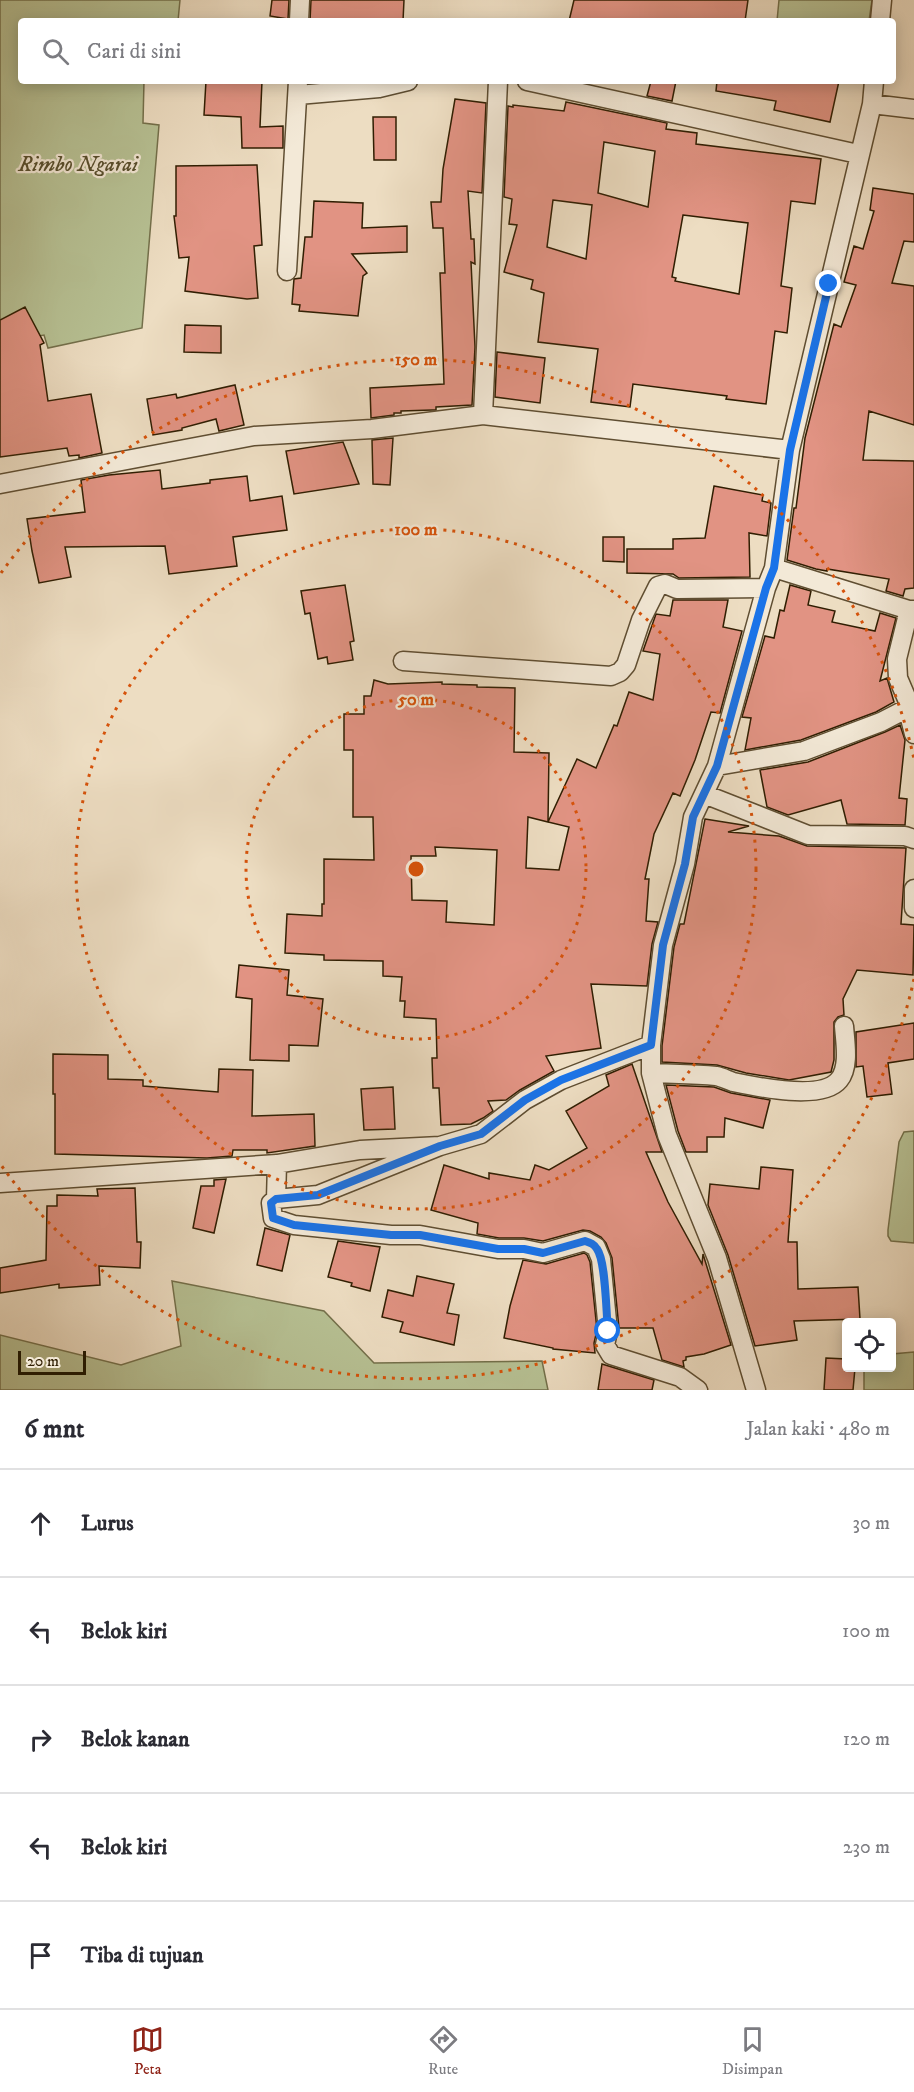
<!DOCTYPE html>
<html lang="id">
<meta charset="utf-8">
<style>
body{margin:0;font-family:"IM FELL DW Pica",serif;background:#f7f7f7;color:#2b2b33}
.controls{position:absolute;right:18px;bottom:18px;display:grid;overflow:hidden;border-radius:6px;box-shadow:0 3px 15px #0003}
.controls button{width:54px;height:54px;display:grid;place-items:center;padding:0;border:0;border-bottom:2px solid #e1e1e2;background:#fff;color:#2b2b33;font:30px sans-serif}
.scale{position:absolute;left:18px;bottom:15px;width:68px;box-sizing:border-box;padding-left:6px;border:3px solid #301e02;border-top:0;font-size:16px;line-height:21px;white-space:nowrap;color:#301e02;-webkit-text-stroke:4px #f3e9d7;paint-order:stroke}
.stop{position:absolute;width:18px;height:18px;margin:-14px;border:4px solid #1a73e8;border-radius:50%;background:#fff}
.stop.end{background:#1a73e8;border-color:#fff;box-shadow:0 2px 6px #0008}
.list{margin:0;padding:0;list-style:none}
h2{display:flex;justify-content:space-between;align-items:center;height:78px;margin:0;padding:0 24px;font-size:26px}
h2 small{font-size:20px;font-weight:400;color:#7c7c81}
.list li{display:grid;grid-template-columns:39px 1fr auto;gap:18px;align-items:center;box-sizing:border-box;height:108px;padding:0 24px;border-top:2px solid #e1e1e2}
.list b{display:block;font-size:22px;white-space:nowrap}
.list em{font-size:20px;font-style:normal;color:#7c7c81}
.icon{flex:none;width:33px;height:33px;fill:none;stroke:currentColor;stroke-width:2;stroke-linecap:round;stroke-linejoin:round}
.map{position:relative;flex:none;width:914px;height:1390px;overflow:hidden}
.search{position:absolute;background:#fff;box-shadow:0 3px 15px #0003;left:18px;right:18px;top:18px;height:66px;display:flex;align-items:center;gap:15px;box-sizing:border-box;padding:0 21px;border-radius:6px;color:#7c7c81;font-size:22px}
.sheet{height:618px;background:#fff}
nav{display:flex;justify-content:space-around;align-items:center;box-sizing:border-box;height:84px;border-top:2px solid #e1e1e2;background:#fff;font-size:16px;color:#7c7c81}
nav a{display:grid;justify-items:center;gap:3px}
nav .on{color:#8f2418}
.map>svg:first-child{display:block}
</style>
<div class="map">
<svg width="914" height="1390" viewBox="0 0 914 1390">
<rect width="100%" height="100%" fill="#edddc2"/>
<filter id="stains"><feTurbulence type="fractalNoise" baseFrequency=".00333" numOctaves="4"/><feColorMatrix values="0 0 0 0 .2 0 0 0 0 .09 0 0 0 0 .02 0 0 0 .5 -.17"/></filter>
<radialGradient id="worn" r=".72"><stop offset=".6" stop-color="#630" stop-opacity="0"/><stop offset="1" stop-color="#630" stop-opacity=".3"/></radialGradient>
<path fill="#b7c194" stroke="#74704b" stroke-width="1.5" d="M0,0H180L178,21H21V81H144L143,123L159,125L142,328L48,348L44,335L0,343Z
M779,0H872L869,21H777Z
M914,1131V1243L891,1241L888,1236V1230L899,1142L904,1132Z
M172,1281L324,1311L374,1363L542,1361L548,1390H0V1335L121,1365L181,1346Z
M914,1352V1390H864V1368H892V1354Z"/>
<path fill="#e19383" stroke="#301e02" stroke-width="1.5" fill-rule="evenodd" d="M272,0H289L288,19L270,16Z
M311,0H404L403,21H310Z
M574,0H748L745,21H569Z
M206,81H262L260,127L283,126V148H242L241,117L204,115Z
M651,81H676L672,101L647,96Z
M717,81H839L830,122L774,110L776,101L716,91Z
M455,99L486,103L482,193L468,191L471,239H474L475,264L471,262L475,347L472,405L436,407V410H432L401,411V413H394V415L371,418L370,388L444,384L440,273H445L443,228H433L431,202H441L443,169Z
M566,102L667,123L666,129L697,133L696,144L821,159L815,204L791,201L781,286L792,288L787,333L775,331L766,404L726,399L727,396L633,384L630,407L591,402L598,349L538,342L544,293L531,289L533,280L504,272L517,225L509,224L512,199L504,197L508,106L513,107V105L564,111ZM604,142L655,151L648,207L598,193ZM553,200L592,205L586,259L547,247ZM683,215L748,223L739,294L675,281L676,278L672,277Z
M373,117H396V160H374Z
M257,165L262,245L254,246L258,298L247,299L185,291L189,257L179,258L174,216H176V166Z
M873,188L914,194V242L904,241L892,283L914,286V425L869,411L863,460L914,461V588L905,589L903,596L886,591L889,579L827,569V571L816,569L787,560L794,508H796L805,438L834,324L841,327L856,285L844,282L854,246L863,249L874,211L870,210Z
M314,201L363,203L362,228L407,226V252L352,254L367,273L363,276L358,316L299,311L300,305L292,304L294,279L301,278L305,237H312Z
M25,307L44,343L40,345L48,401L91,394L102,453L79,458V455L69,456L67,448L0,457V320Z
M185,325L221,326V353L184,352Z
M497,352L545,358L540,403L495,397Z
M235,385L244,425L219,431L216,419L182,428V430L153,435L147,399L176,394L177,398Z
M393,438L390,485L373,484L372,440Z
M343,442L359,484L294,494L286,451Z
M160,470L162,489L210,483V480L247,476L250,501L282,496L287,530L233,537L237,566L169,574L165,546L65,547L71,577L39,583L32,551L27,519L85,512L81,480L109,475Z
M714,486L763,495L762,501L771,503L767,536L749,533L750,577L679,578L673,574L627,573V549H673V539L705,538Z
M603,537H624V562L603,561Z
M345,585L354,641L350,642L353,660L328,664L327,657L318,659L310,613L305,614L301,591Z
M790,585L811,591L808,605L835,611L832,622L875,631L880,613L896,618L880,681L887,678L894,702L876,712L801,740L745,750L751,718L742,717L765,636L774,638L780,610L784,611Z
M673,600H728L723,627L742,631L720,713L711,712L695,760L680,796L673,793L654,834L645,879H649L646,921L658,922L652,944L647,986L591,984L601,1048L546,1056L554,1071L520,1090L506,1100L488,1101L493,1111L483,1118L471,1124L441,1125L439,1088H433L432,1058H437L436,1019L404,1017L405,1001H400L402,977L383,976V961L324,960V955L285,953L287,914L322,916V904H324V859L374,860L373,817H353V750H344V714H364V696H371L374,680L388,684L442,682V684L477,685V687L515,688L514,752L549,753L548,822L528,817L526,868L559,870L569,827L548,822L577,759L596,768L614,725L617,726L629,692L653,700L660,654L643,651L656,614L670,616ZM435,847L497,850L494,925L446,922L447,901L412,900L411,856H436Z
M900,725L905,740L899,798L907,799L905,825L847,824L841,800L788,815L767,807L760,770L808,762L885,732Z
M705,819L749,826L728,832L779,836L807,846L906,848L901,924L914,925L913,975L857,970L843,999L844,1015L838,1017L834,1022V1060L831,1072L789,1080L746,1073L717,1065L662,1062V1046L674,947L680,924H684Z
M239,965L289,970L287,995L323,999L318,1046L289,1045V1061L250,1060L252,999L236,997Z
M914,1023V1059L888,1063L892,1094L867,1097L863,1066L856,1067V1032Z
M53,1054L108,1055V1079L143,1080V1086L218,1092L219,1069L253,1070L252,1116L314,1114L315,1146L267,1153V1150H233L232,1156L207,1158L55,1154V1094H53Z
M632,1064L662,1152H646L668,1202L702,1264L703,1254L731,1345L704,1354L686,1357V1360L683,1361L684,1367L662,1360L653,1328H619L612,1258L606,1243L601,1237L590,1231L583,1230L543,1241L524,1238H499L477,1234L478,1223L431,1210L444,1165L489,1179V1173L530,1180L535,1165L549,1170L587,1148L566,1111L609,1086L606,1075Z
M666,1085L714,1087L731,1093L770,1100L763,1128L725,1118L724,1137H707V1152H686L678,1131Z
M393,1087L395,1129L364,1130L361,1089Z
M761,1167L793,1170L788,1242H797L798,1289L858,1287L860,1319L794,1321L797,1340L755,1346L728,1255L708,1205L710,1184L759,1189Z
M226,1179L214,1233L193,1228L201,1186H214V1180Z
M135,1188L137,1242H141L140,1268L99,1266L100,1285L59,1288V1284L0,1293V1268L46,1260L47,1206H57V1195L98,1196L97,1189Z
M265,1228L290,1235L282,1271L257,1265Z
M338,1241L380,1247L370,1291L351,1286L352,1283L328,1277Z
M584,1253L587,1255L590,1262L597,1330L594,1343L595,1353L553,1349V1348L504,1338L510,1306L523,1260L546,1264Z
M417,1276L454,1284L447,1313L459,1315L454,1345L400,1332L403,1322L382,1317L388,1290L413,1296Z
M826,1358L846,1359V1368H855L853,1390H824Z
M602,1364L654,1380L652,1390H598Z"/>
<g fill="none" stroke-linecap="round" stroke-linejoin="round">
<defs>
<path id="minor" d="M299,21L300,0
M880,21L882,0
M527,81L858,154
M298,95L379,88L408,81
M872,104L914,109
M287,271L298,81
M483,415L498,81
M0,484L254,436L372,429L483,415L790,450
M774,568L909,610H914
M909,610L897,659L898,678L910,706L909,714L914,734
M403,661L611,676L620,672L626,665L641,620L658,586L665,584L677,589L766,588
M717,766L804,751L881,722L914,705
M704,794L808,835L905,836L914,839
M914,908V889
M651,1073C673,1074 695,1074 716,1076C722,1077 727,1080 733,1082C757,1087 822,1101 839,1080C850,1067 845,1041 844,1026
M440,1146L318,1195L276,1199L271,1203L273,1218L294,1225L391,1235H420L498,1249H524L543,1253L585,1241L596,1247L601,1259L608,1331L605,1345L611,1355L680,1377L698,1390
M0,1183L277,1164L360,1150L440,1146L481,1134L525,1100L561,1080L651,1045
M276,1199L277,1164
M756,1390L717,1258L667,1135L651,1073V1045L663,945L685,864L693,817L717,766L766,588L774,568L790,450L872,104L874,81"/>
</defs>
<use href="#minor" stroke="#5f4e32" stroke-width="21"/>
<use href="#minor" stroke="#f3e9d7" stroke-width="18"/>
</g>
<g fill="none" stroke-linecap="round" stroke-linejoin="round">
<path stroke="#1a73e8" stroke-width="8" d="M608,1331C606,1313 606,1261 597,1249C594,1244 591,1243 585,1241L543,1253L524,1249H498L420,1235H391L294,1225L273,1218L271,1203L276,1199L318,1195L440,1146L481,1134L525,1100L561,1080L651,1045L663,945L685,864L693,817L717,766L766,588L774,568L790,450L829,284"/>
</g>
<g fill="none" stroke="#d6530b" stroke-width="3" stroke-dasharray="3 6">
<circle cx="416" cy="869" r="170"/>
<circle cx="416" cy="869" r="340"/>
<path d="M914 979A510 510 0 0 1 1 1165M1 573A510 510 0 0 1 914 759"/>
</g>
<g text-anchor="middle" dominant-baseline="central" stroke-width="4.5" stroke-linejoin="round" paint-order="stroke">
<g font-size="22" font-style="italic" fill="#584f2e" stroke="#f3e9d7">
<text x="78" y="164">Rimbo Ngarai</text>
</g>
</g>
<circle cx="416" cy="869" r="9" fill="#d6530b" stroke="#f3e9d7" stroke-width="3"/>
<g font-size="18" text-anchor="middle" font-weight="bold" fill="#d6530b" stroke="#f3e9d7" stroke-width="4.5" stroke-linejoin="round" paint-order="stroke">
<text x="416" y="365">150 m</text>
<text x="416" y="535">100 m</text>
<text x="416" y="705">50 m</text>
</g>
<rect width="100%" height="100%" filter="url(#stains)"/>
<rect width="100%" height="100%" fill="url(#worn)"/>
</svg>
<div class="controls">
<button><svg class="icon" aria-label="locate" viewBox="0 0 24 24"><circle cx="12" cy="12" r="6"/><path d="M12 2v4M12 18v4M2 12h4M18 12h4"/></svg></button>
</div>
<div class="scale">20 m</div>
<div class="stop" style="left:608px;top:1331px"></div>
<div class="stop end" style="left:829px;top:284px"></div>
<div class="search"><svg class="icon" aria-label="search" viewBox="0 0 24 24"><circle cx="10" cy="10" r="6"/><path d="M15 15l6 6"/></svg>Cari di sini</div>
</div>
<section class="sheet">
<h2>6 mnt<small>Jalan kaki · 480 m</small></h2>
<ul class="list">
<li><svg class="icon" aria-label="ahead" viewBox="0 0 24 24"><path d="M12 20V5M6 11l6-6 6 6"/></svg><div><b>Lurus</b></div><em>30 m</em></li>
<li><svg class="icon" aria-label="left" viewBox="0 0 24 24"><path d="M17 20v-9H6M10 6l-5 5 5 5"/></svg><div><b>Belok kiri</b></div><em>100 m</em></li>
<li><svg class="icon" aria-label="right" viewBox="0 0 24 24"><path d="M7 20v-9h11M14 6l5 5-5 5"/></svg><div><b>Belok kanan</b></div><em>120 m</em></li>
<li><svg class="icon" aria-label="left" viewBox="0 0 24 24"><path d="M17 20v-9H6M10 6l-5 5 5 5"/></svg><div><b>Belok kiri</b></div><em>230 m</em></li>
<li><svg class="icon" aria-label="arrive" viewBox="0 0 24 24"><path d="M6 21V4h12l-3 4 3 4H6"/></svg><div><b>Tiba di tujuan</b></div></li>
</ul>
</section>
<nav>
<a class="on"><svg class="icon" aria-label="map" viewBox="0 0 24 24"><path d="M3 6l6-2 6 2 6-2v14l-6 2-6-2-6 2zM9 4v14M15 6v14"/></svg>Peta</a>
<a><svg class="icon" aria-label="directions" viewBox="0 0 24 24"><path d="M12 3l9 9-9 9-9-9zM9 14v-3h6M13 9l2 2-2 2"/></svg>Rute</a>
<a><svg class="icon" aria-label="saved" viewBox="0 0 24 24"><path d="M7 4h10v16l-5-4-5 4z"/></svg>Disimpan</a>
</nav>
